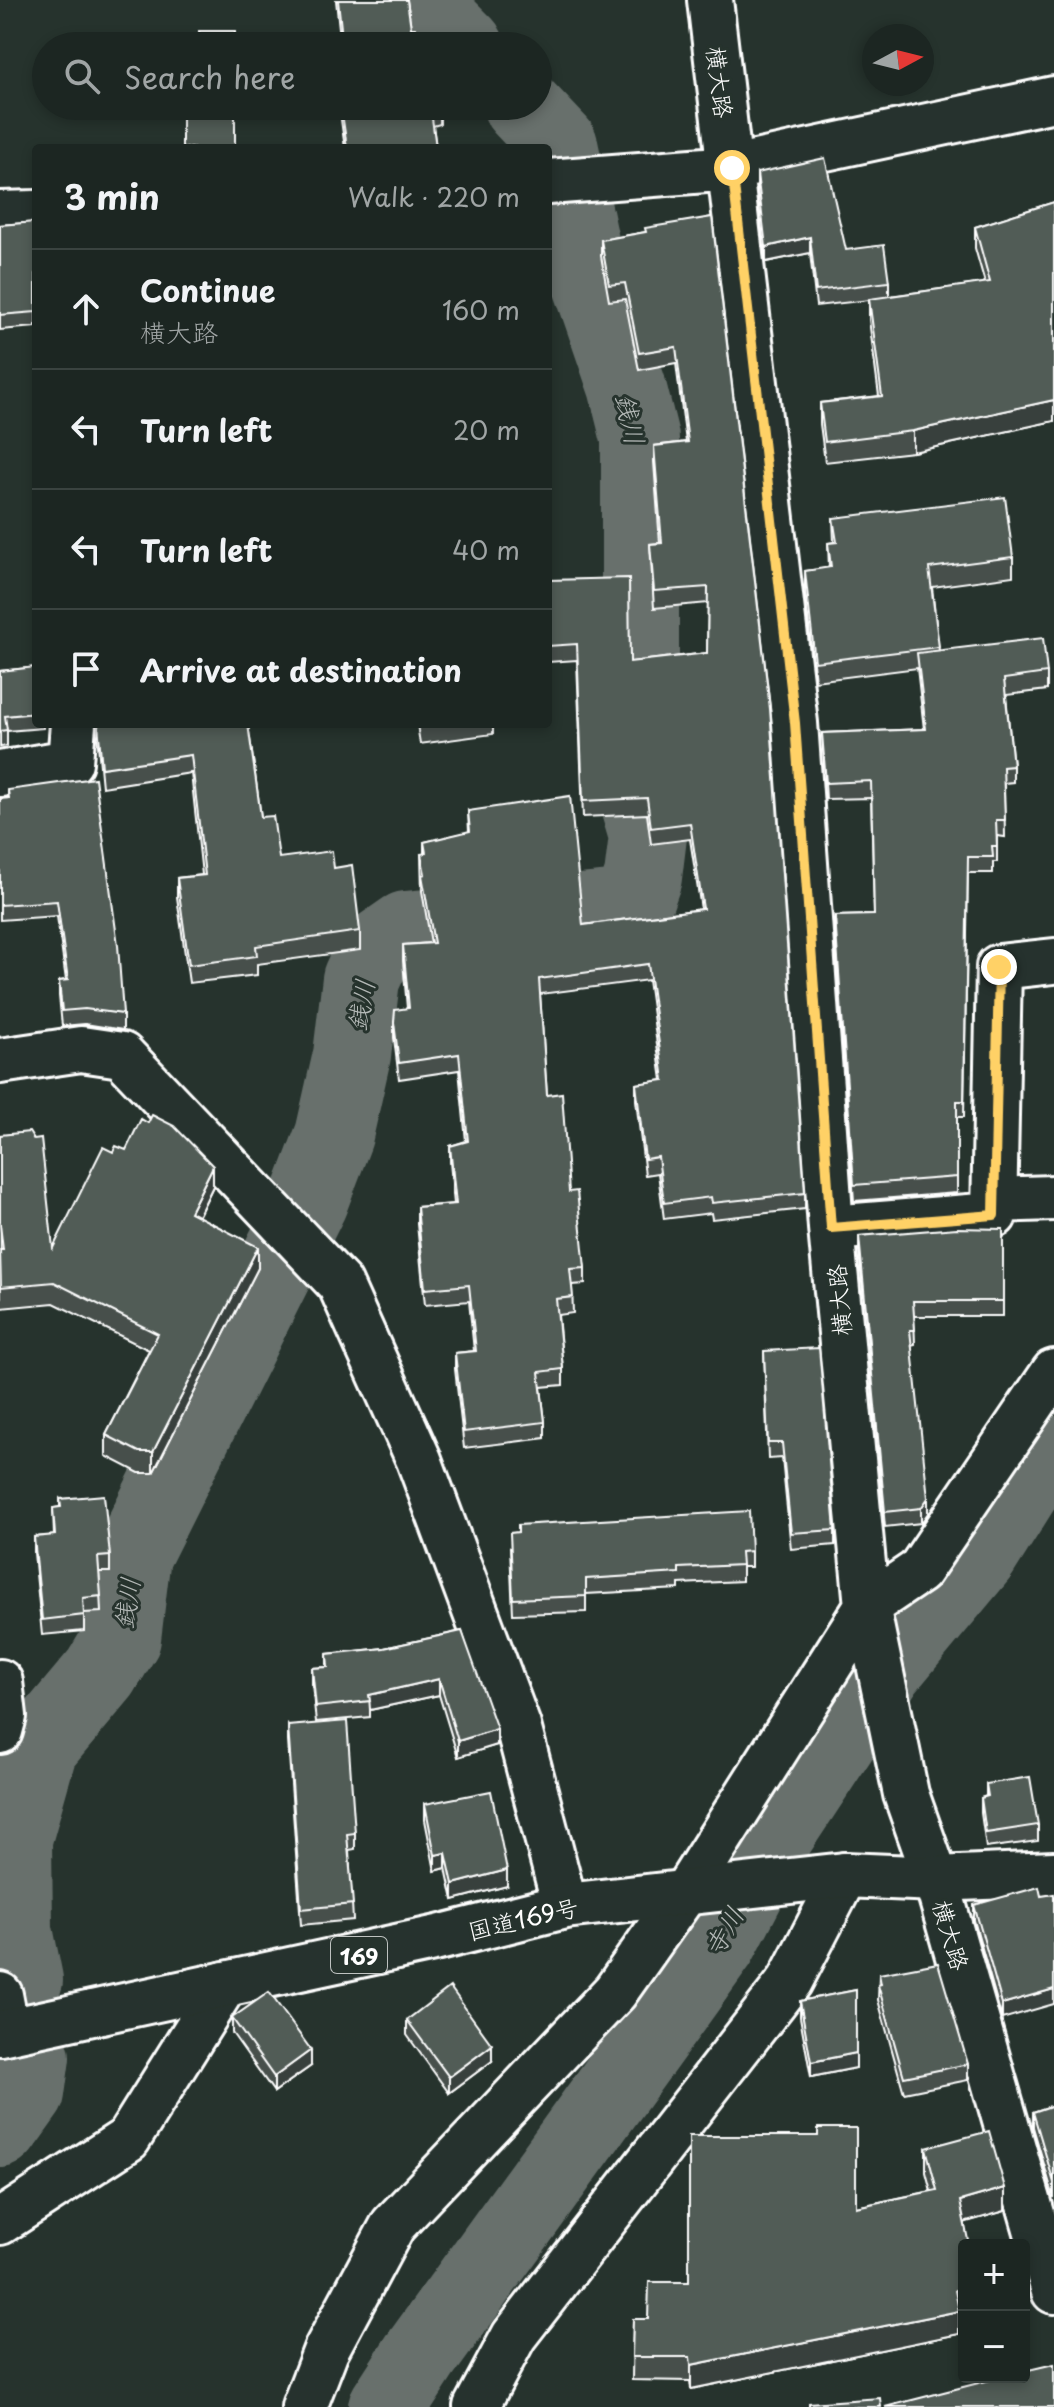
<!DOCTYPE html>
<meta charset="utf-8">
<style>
body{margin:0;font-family:"Playpen Sans","Klee One",sans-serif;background:#252e2a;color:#f1f3f6}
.controls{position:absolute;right:24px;bottom:24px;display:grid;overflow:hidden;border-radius:8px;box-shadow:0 4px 12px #0003}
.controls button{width:72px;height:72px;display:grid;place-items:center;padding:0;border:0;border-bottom:2px solid #3a4340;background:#1c2622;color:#f1f3f6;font:40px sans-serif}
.compass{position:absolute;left:862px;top:24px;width:72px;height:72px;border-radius:50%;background:#1c2622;box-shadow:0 4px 12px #0003;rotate:83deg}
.stop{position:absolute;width:24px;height:24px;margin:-18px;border:6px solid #ffd166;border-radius:50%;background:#fff}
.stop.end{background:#ffd166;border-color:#fff;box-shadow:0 2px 8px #0008}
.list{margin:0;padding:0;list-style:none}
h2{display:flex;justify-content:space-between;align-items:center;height:104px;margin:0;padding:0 32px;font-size:34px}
h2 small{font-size:26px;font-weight:400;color:#a0a5a5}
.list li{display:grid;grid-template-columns:52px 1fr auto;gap:24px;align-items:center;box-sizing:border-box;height:120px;padding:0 32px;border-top:2px solid #3a4340}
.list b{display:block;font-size:30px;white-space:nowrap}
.list p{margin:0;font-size:26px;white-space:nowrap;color:#a0a5a5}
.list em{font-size:26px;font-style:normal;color:#a0a5a5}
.icon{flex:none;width:44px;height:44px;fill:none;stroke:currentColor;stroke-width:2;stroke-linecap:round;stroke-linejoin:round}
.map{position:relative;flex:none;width:1054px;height:2407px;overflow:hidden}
.search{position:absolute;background:#1c2622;box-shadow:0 4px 12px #0003;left:32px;top:32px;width:520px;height:88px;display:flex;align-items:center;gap:20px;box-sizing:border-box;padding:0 28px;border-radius:44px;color:#a0a5a5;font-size:30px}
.panel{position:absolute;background:#1c2622;box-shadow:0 4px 12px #0003;left:32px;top:144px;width:520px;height:584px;border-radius:8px}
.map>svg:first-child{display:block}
</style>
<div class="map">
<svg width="1054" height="2407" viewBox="0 0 1054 2407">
<rect width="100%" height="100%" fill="#26332d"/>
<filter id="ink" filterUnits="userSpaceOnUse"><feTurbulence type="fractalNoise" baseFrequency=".0125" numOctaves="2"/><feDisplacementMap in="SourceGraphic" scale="16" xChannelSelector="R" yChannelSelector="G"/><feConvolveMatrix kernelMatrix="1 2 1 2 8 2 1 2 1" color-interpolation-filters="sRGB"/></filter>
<g filter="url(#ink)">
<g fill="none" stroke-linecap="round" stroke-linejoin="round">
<path stroke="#67706c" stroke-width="78" d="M429,0L431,12L465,46
M24,1980L14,1930L13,1839L39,1747L101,1673L122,1638L132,1555L309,1201L334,1135L352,1055L361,979L373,953L406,930L632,908L643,877L648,836L636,795L631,742L640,665V438L627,386L584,261L559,145L522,106
M0,2129L26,2093L31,2057
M387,2407L420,2356L718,1944L775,1835L885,1668L980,1554L1031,1473L1054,1455"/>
<defs>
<path id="minor" d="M710,0L795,723L831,1228L867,1606L906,1794L936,1879L1054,2291
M548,182L732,168L1054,99
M0,214L36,213
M0,774L70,762L73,724
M0,1061L81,1049L122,1055L340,1284L419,1460L518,1726L565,1906
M994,1200L1054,1198
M831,1228L994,1215L999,967L1054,961
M0,1682L4,1716L0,1731
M0,1995L7,2031
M0,2222L128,2139L225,1984
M304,2407L326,2350L393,2225L615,1992L685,1893L867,1606L919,1571L1054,1372
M476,2407L514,2336L790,1981L845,1875"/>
<path id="highway" d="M0,2033L438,1938L565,1906L845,1875L936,1879L1054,1874"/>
</defs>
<use href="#minor" stroke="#fff" stroke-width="50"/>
<use href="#highway" stroke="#fff" stroke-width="50"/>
<use href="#minor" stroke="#26332d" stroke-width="44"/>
<use href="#highway" stroke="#26332d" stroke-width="44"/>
</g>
<path fill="#464f4b" stroke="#fff" stroke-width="2" d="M336,0H407L411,28L417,42L431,46H337V38H340Z
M339,106H440V124L433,126L436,148H345Z
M757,173L846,250L889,282V296L985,283L975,248V227L1054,202V421L913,452L825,462L820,424V403L879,396L869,320V300L816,306L810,253L766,262L757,188Z
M712,217L805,1193V1209L712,1219L711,1213L664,1219L658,1173L645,1175L636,1100V1084L662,1080L648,980L540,994L547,1095L569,1192L585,1268V1284L572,1285L573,1313L558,1315L563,1369V1385L541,1387L545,1422V1438L464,1448L455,1369V1353L474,1351L469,1301L425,1305L417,1224V1207L454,1204L450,1162V1146L466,1141L459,1070L399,1079L394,1038V1022L407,1008L403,961V945L431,943L422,891L421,854H424V842L469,832L468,811L583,925L701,909L690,839L651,844L647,814L583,817L577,660L548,662V580L630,662L707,653L708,603L654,608L650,544L660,543L654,462V446L686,442L676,363L639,370L625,299L609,301L601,256V240L645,232Z
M36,222V327L0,330V225Z
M833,518L1013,557V576L932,587L939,651L1047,673V690L1006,695L1013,766V782L1004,783L1005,837L997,836V862H993V873H968L964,1117H957V1193L854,1201L835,932V916L874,915L871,798L826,799L822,733L924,729L917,668L815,681L805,590V571L829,568L828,543L834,542Z
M36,667V724H43V728L7,731V746L0,747V671Z
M96,724H248L261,817L279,858L334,868L360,931V950L257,964V975L189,983L177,897V878L202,875L191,773L102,787Z
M417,724H493V734L420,744Z
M8,790L123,1014V1030L85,1024L62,1026L59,996V981L66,980L57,916L0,920V799L8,798Z
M0,1135L53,1248L113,1152L213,1186L198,1217L258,1268L153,1473H139L106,1456V1435L149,1350L54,1303L1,1308Z
M1003,1229V1316H914L915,1344L911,1345L928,1513L921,1523L885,1527L859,1251V1236Z
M764,1351L835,1530V1545L791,1549L782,1458L768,1459Z
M60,1499L110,1556V1572H99L101,1612L84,1613V1631L42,1635L34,1553V1537L54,1536L53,1508L60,1507Z
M510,1548L751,1551V1567H742V1581L679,1584V1589L586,1594V1612L513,1614Z
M462,1631L497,1745L458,1757L439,1695L370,1710V1717L316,1722L312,1684V1668L327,1667V1654L384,1648Z
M288,1726L355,1833V1849L349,1850L353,1920L301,1925L288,1741Z
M986,1784L1038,1825V1841L986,1848L981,1813V1798L986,1796Z
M425,1804L507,1886L453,1900L446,1868L435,1871L425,1820Z
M1041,1896L1002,2019L974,1920V1905Z
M879,1974L968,2064V2080L904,2093L878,2000Z
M856,1990V2068L811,2077L800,2017V2001Z
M232,2018L311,2066L274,2092L232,2033Z
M407,2020L492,2061L449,2093L407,2035Z
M1054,2105V2198L1033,2127V2112Z
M926,2148L1005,2211L965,2222L964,2312L959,2313V2334L691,2389L690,2381L632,2380L633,2319H648L689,2282L856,2207L931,2191L926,2172Z"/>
<path fill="#39403d" stroke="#fff" stroke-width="2" d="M810,237V253L766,262V247Z
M1054,400V421L913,452V431Z
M213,1166V1186L190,1233V1212Z
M258,1247V1268L153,1473V1452Z
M928,1498V1513L921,1523V1508Z
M439,1679V1695L370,1710L369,1695Z
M497,1729V1745L458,1757V1741Z
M446,1853V1868L435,1871V1855Z
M507,1870V1886L453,1900V1884Z
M1054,1989V2004L1002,2019V2004Z
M492,2045V2061L449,2093V2077Z
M311,2050V2066L274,2092V2077Z
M856,2053V2068L811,2077V2062Z
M1005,2188V2211L960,2224V2201Z
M964,2250V2273L960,2251Z
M959,2311V2334L691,2389V2365Z"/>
<path fill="#515c57" stroke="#fff" stroke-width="2" d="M338,0H407L411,28H415L417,42L430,40L431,46H338L337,38H342Z
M199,31H235V46H200Z
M182,106H235V148H182Z
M341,106H440V109L431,111L436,147L347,148Z
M825,158L846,250L884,245L889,282L816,291L810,237L766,247L757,173Z
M1054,202V400L913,431L825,442L820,403L882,396L869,299L990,282L975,227Z
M712,217L770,709L805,1193L712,1203L711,1197L664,1203L658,1157L645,1159L636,1084L664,1080L648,964L539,979L547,1095L562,1093L569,1192L577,1191L585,1268L570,1269L573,1297L556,1299L563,1369L539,1372L545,1422L464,1432L455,1353L476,1351L469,1285L425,1289L417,1207L456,1204L450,1146L468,1141L459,1054L399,1063L394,1022L395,1010L409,1008L403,945L434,943L422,875L425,874L421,854L426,853L424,842L470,831L468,811L570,796L583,925L703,909L690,823L651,828L647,798L583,801L577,644L548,646V580L629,578L630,662L707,653L708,587L654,591L650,544L662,543L654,446L688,442L676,347L639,353L625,283L609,285L601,240L646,232L645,228Z
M36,222V312L0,315V225Z
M1005,497L1013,557L929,568L939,647L815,662L805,571L831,567L828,543L837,542L833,518Z
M1043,638L1047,673L1004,679L1013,766L1003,767L1005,820H996L997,846H992L993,857H968L964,1101H957V1177L854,1185L835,916L874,915L871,781L826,783L822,733L926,729L917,653Z
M36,667V713L5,716L7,730L0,731V671Z
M98,724H248L261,817L273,816L279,858L332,851L334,868L352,865L360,931L256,946L257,956L189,965L177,878L205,875L191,755L102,768Z
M419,724H446L420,727Z
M95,778L118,945L123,1014L85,1009L62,1011L59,981L68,980L57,901L0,905V799L9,798L8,790Z
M152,1115L174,1126L213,1166L190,1212L258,1247L153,1452H139L106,1435L158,1334L54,1282L1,1287L0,1250H3L0,1224V1135L29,1132L34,1140L41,1139L53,1248L103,1147L113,1152L116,1146L126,1150L141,1119L148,1123Z
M957,1228L1003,1229V1301H913L915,1330H910L928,1498L921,1508L885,1512L859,1236Z
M819,1348L835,1530L791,1533L782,1443H768L764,1351Z
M104,1495L110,1556L98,1557L101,1596L83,1598L84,1615L42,1620L34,1537L55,1535L53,1508L61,1507L60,1499Z
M749,1511L751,1551L741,1552L742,1565L679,1568V1573L586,1579V1596L513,1599L510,1533L518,1532V1525Z
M462,1631L497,1729L458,1741L439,1679L369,1695L370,1701L316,1707L312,1668L328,1667L327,1654L384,1648Z
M347,1721L355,1833L347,1834L353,1904L301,1909L288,1726Z
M1030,1777L1038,1825L986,1833L981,1798L988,1796L986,1784Z
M491,1791L507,1870L453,1884L446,1853L435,1855L425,1804Z
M1039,1887L1041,1896L1054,1894V1989L1002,2004L974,1905Z
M938,1963L968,2064L904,2077L878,1985L881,1984L879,1974Z
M450,1987L492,2045L449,2077L407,2020Z
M856,1990V2053L811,2062L800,2001Z
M269,1992L311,2050L274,2077L232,2018Z
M1054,2105V2183L1033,2112Z
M818,2128H856V2207L937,2190L926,2148L989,2131L1005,2188L960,2201L969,2245H964V2250L960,2251L964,2272V2289L955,2290L959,2311L691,2365L690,2357H632L633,2319H648L649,2282H689V2136H818Z
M1054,2364V2407H885L1002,2377H1024V2371Z
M880,2398L881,2407H809V2403Z"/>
</g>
<g fill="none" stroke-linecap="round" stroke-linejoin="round" filter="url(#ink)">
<path stroke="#ffd166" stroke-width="10" d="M732,168L795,723L831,1228L994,1215L999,967"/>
</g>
<g text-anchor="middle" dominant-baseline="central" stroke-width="6" stroke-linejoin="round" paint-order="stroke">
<rect fill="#26332d" stroke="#bec2c0" stroke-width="2" x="331" y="1937" width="56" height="36" rx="6"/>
<g font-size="22" font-weight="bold" fill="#fff">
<text x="359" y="1955">169</text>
</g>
<g font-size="24" fill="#fff" stroke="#26332d">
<text transform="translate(721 82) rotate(83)">横大路</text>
<text transform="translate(838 1300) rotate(-95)">横大路</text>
<text transform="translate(523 1918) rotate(-13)">国道169号</text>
<text transform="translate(952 1935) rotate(74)">横大路</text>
</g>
<g font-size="26" font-style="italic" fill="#b3b8b6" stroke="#26332d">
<text transform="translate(631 419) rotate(77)">銭川</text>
<text transform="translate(360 1005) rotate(-80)">銭川</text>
<text transform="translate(126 1603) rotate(-82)">銭川</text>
<text transform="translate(723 1931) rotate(-60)">寺川</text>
</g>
</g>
</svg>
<div class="controls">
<button>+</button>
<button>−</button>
</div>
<svg class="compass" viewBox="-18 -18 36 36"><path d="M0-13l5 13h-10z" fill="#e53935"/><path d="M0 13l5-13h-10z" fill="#a0a5a5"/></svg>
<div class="stop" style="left:732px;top:168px"></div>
<div class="stop end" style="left:999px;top:967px"></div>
<div class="search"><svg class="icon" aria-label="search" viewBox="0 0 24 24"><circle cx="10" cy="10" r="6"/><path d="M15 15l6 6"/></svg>Search here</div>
<section class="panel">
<h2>3 min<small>Walk · 220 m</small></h2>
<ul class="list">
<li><svg class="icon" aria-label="ahead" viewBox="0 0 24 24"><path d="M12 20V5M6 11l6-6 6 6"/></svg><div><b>Continue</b><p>横大路</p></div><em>160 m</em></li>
<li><svg class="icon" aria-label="left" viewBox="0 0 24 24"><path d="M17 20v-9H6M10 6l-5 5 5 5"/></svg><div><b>Turn left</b></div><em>20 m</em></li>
<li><svg class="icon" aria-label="left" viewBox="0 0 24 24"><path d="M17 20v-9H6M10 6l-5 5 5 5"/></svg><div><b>Turn left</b></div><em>40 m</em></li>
<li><svg class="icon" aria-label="arrive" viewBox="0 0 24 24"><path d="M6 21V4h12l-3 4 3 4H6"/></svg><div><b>Arrive at destination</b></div></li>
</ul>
</section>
</div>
